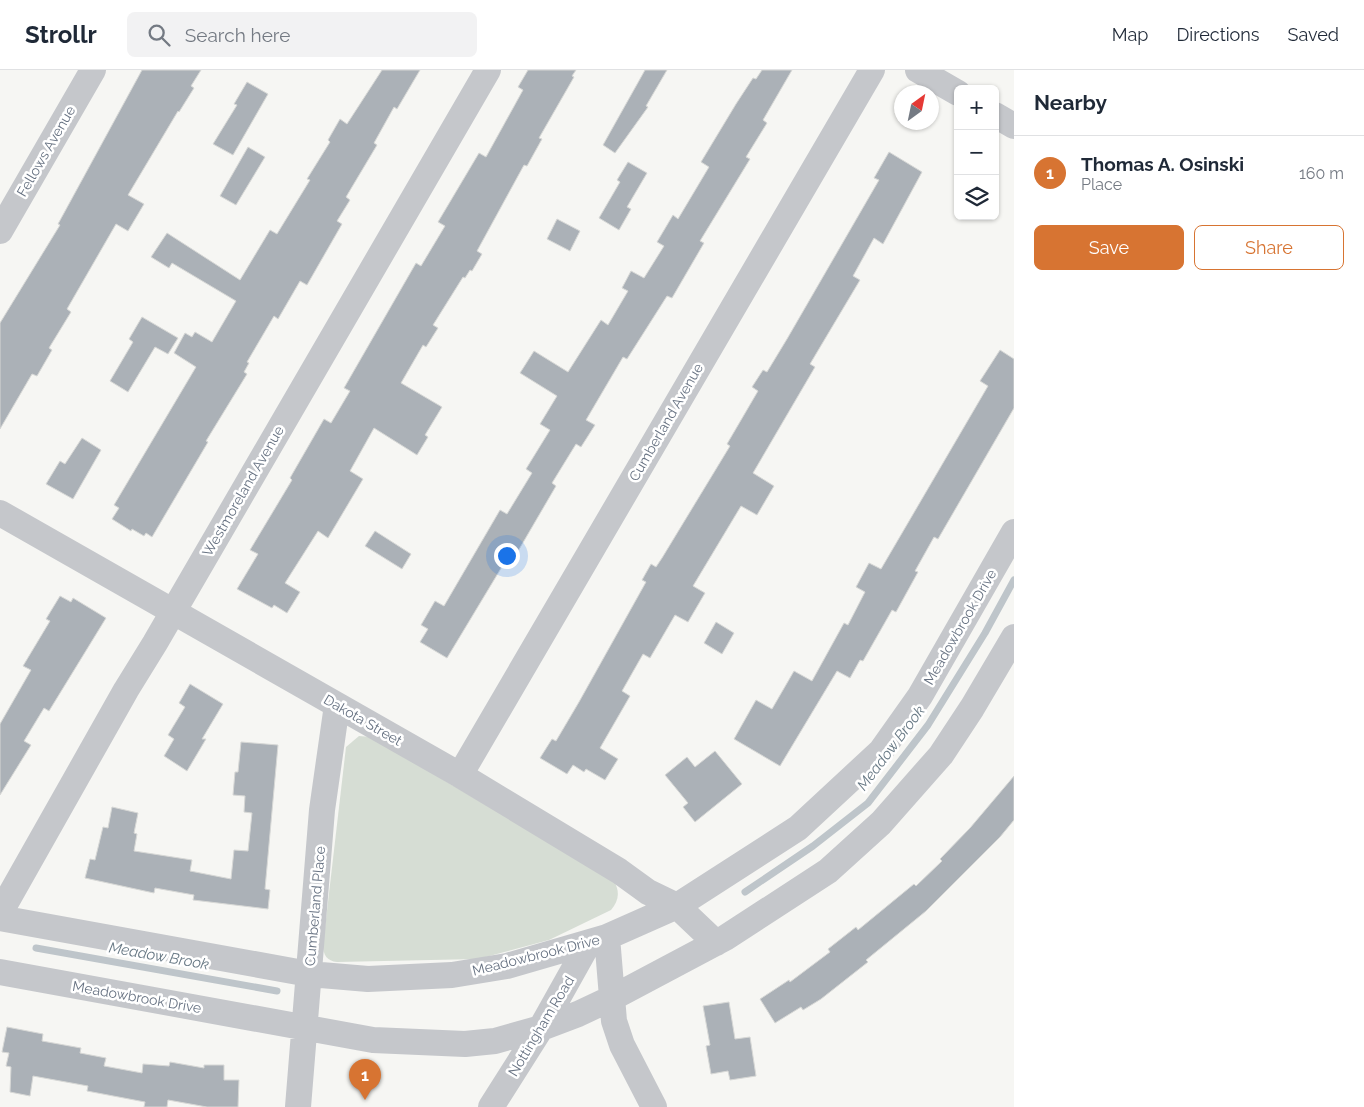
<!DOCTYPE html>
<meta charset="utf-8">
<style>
body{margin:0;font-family:Raleway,sans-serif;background:#f2f2f3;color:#1f2937}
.controls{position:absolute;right:15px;top:15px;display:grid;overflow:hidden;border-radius:8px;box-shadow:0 1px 4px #0004}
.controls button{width:45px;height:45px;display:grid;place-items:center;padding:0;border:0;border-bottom:1px solid #e0e1e3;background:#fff;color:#1f2937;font:25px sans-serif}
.compass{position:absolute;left:894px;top:15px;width:45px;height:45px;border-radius:50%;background:#fff;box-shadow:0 1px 4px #0004;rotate:33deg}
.you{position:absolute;left:506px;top:485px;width:18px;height:18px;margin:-12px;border:4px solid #fff;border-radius:50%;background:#1a73e8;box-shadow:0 0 0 8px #1a73e833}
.badge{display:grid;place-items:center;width:32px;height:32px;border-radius:50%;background:#d77432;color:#fff;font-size:16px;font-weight:700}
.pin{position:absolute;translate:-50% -41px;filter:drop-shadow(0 1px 2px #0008)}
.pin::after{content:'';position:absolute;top:26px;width:18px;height:15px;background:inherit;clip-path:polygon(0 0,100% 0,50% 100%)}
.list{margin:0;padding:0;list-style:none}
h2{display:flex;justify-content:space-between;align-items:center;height:65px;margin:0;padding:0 20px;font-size:21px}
h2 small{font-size:16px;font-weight:400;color:#747a83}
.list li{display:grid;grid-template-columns:32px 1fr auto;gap:15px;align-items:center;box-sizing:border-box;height:75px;padding:0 20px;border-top:1px solid #e0e1e3}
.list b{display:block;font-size:19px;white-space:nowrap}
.list p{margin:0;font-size:16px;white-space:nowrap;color:#747a83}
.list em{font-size:16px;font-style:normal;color:#747a83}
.actions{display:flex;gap:10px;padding:15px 20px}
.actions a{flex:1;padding:11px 0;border:1px solid #d77432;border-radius:8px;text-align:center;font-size:18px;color:#d77432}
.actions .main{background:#d77432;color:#fff}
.icon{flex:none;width:28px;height:28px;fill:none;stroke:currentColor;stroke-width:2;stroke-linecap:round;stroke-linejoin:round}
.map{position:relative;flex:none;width:1014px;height:1037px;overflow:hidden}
header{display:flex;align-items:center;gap:30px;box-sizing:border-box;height:70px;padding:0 25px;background:#fff;border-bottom:1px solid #e0e1e3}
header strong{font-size:24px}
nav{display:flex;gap:28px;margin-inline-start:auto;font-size:18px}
.search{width:350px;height:45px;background:#f2f2f3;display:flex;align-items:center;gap:12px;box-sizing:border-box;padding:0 18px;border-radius:8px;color:#747a83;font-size:19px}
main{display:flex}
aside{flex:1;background:#fff}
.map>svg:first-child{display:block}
</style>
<header>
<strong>Strollr</strong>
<div class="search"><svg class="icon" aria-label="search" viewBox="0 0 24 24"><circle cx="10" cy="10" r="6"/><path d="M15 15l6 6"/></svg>Search here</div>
<nav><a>Map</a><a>Directions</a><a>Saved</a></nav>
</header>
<main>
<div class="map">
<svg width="1014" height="1037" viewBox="0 0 1014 1037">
<rect width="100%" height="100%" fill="#f6f6f3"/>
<path fill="#d6ddd4" d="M359,666L371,667L614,811C620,822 619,830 611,840L549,870L478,889L337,892C327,891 323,885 323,875L346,677Z"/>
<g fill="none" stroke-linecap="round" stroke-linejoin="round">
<path stroke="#bec5ca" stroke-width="7" d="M745,822L813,776L868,733L928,655L985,563L1014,510
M36,878L277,921"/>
</g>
<path fill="#abb1b7" stroke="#d7d8d6" d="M142,0H201L191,16L194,18L179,42L178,41L128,125L144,134L128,161L116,154L67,239L71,242L49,278L52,280L37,306L32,304L0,359V253L60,155L58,154Z
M382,0H420L397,39L394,37L374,73L377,75L346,127L350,130L337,151L342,154L307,215L300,211L278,249L274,246L247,292L249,293L244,302L247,304L206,371L208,372L152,467L146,463L144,466L132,459L131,461L112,449L119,438L114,435L196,297L174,283L185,263L192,267L195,262L212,272L236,231L172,193L169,198L151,187L167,163L240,210L270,160L277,164L310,110L307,109L330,72L328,70L340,49L347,54Z
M528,0H576L572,6L574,7L539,68L542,69L527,96L524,95L477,181L482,184L472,201L470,200L465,208L463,207L433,255L438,258L426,277L423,275L401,313L442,337L425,365L428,367L417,385L374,358L350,401L363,409L328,468L318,461L285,513L300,522L287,543L274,535L272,538L237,519L258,484L250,480L292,410L290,408L324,349L331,353L350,321L344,318L416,193L421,196L445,156L438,152L479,83L486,87L523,20L518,17Z
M645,0H667L646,36L648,37L615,83L603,75Z
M762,0H792L763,50L767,53L746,87L750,89L700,171L704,173L672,228L667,226L627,289L623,287L586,350L595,355L581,377L576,374L552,413L556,416L514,488L509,485L447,588L420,572L428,559L421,555L435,531L444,536L500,440L507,444L532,403L526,399L550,360L540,354L557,326L520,303L534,281L568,302L601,250L608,255L628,221L622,218L631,201L644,208L664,176L657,172L673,145L678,149L709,97L701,92L736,34L753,8L756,9Z
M247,12L268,24L233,85L213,74L237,35L234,34Z
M248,77L265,87L236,135L220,126Z
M889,82L922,102L883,174L874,168L853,206L860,210L810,294L815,297L753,403L774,416L757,445L741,436L693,516L705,523L688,552L675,545L650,588L643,584L622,621L630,626L600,678L618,689L605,710L586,699L584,702L573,695L567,704L540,688L552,669L556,671L579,632L646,512L642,510L651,494L656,497L662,488L730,376L727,374L758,321L752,317L763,300L767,302L787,269L879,110L874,108Z
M628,92L647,103L627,137L631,139L619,160L599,148L620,112L617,110Z
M557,149L580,161L570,181L547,169Z
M142,247L178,268L168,284L155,277L128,322L110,311L133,272L129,269Z
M1000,280L1014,289V338L938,469L934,467L915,501L918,502L896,542L892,540L863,591L860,590L850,608L837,601L780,696L734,669L756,630L772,639L794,601L812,611L844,553L848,555L865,522L856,517L869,493L881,499L988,316L980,311Z
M82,368L101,380L73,429L46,414L60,391L65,394Z
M375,461L411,484L402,499L365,476Z
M60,526L71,532L73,528L106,548L49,641L44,638L24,671L31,675L0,725V654L31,600L23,596L50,551L46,549Z
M716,552L734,563L722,584L704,573Z
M190,614L223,634L202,669H206L187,701L164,686L174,669L168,665L185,637L179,633Z
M241,672L278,675L265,819L270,820L268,839L193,830L194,825L155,818L154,823L85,808L90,789L95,790L103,757L108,758L112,737L138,743L134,763L137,764L134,781L192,790L190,801L231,809L234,780L248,781L252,743L244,742L245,726L233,725L235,702H238Z
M715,681L742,714L695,752L683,737L688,733L665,705L687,687L695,697Z
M1014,706V750L1000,767L926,841L866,890L868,892L821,929L803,940L801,937L775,953L760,929L789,910L790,912L830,882L828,879L856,857L858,860L914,814L916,816L942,791L940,789L970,758Z
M729,932L735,969L750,967L756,1006L730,1010L728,1001L711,1004L706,976L710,975L703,936Z
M7,957L43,964L42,971L81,978L80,983L106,988L104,996L142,1003L143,994L169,996L170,992L204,998V995H224V1010H239L238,1037H207L168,1030L167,1037H144L145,1032L87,1021L88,1016L33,1006L30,1026L10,1022L11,997L6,996L9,983L2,982Z"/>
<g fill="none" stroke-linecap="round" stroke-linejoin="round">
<path stroke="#c5c7cb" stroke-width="26" d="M918,0L958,23
M995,45L1014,56
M0,161L93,0
M0,443L460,705L619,801L648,822L677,836L716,873
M460,705L872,0
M0,843L126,620L155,573L488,0
M0,848L309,904L368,909L452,905L507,896L607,867L677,836L798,758L881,681L920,626L1014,462
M607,867L614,951L622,975L654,1037
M0,902L373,970L465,974L495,971L541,958L578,944L612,928L725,868L828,801L881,753L941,685L972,638L1014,567
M298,1037L322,740L337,635
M491,1037L541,958L588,874"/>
</g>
<g text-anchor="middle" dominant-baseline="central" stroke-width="5" stroke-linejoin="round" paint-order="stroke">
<g font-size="14" fill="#677282" stroke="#fff">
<text transform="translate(46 81) rotate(-60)">Fellows Avenue</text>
<text transform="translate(666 352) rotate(-60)">Cumberland Avenue</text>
<text transform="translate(243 421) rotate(-60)">Westmoreland Avenue</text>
<text transform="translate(960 557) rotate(-60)">Meadowbrook Drive</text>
<text transform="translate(363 650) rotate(30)">Dakota Street</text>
<text transform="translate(315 836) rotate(-85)">Cumberland Place</text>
<text transform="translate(536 885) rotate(-14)">Meadowbrook Drive</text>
<text transform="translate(137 927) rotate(10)">Meadowbrook Drive</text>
<text transform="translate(541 956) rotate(-59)">Nottingham Road</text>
</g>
<g font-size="15" font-style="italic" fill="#687985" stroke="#fff">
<text transform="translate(891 678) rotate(-53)">Meadow Brook</text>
<text transform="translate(159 886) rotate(10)">Meadow Brook</text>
</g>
</g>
</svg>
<div class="controls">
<button>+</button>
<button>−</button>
<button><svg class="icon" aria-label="layers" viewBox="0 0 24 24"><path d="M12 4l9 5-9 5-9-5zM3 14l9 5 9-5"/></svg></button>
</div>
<svg class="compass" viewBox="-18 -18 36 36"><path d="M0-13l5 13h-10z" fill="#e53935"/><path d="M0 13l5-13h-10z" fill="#747a83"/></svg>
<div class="you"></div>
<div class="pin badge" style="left:365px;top:1030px">1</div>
</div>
<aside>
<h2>Nearby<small></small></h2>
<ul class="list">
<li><span class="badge">1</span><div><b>Thomas A. Osinski</b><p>Place</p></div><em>160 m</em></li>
</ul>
<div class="actions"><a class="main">Save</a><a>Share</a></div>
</aside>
</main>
